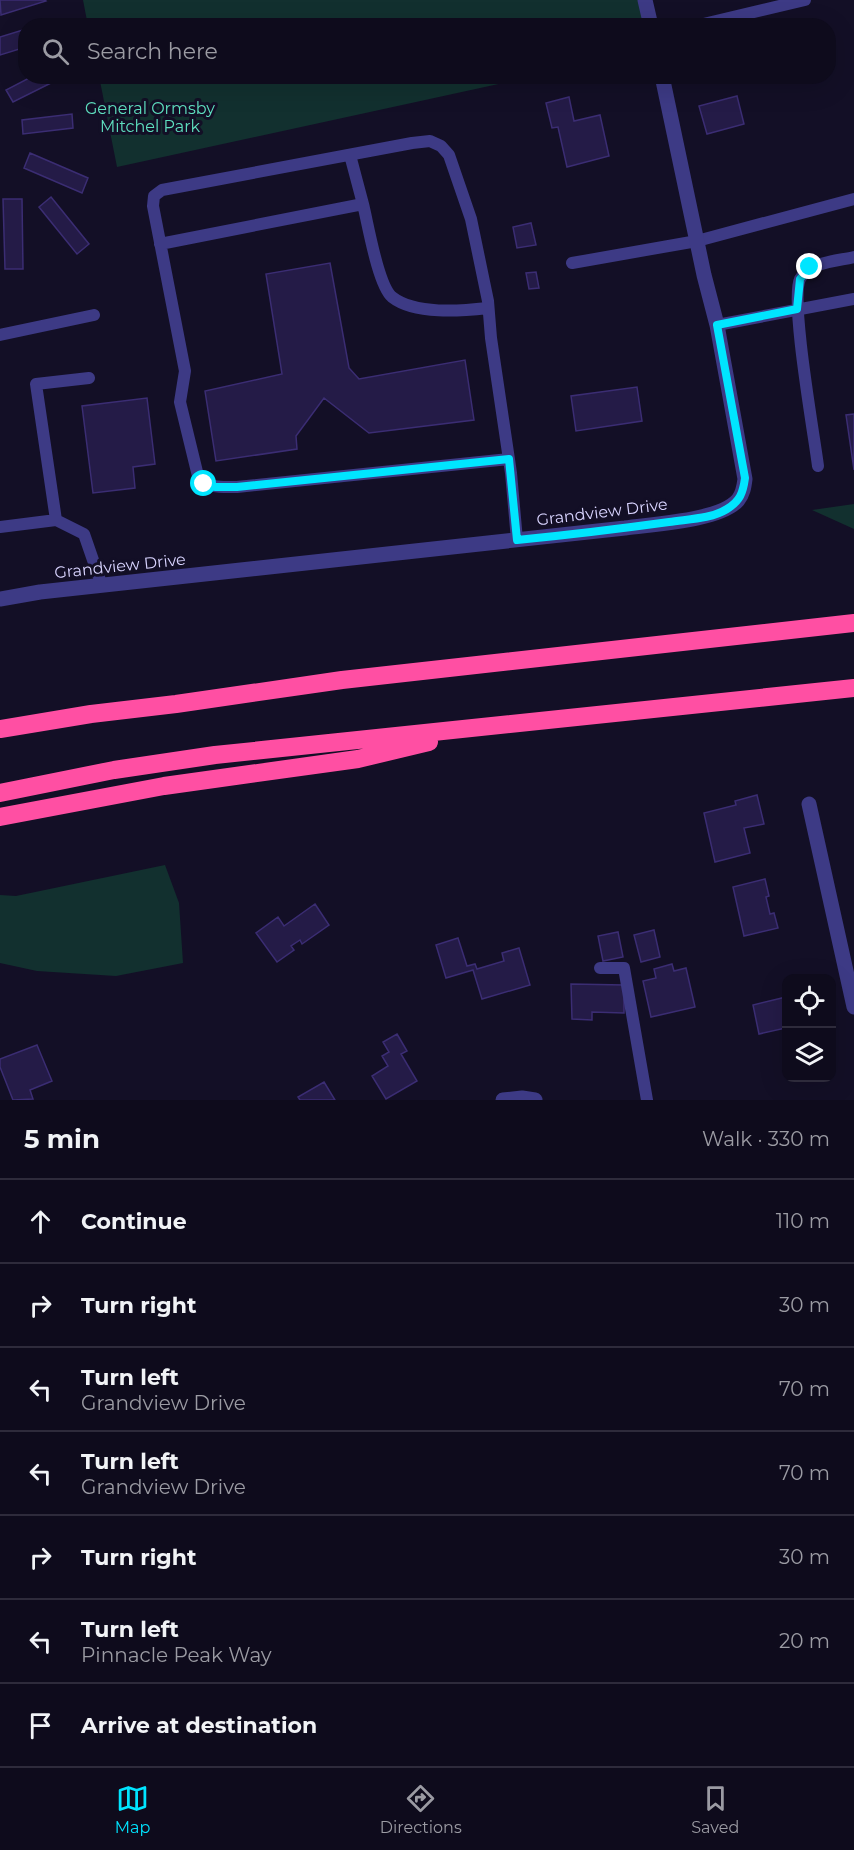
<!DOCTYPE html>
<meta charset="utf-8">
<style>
body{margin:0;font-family:Montserrat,sans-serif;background:#1c1929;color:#f1f3f6}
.controls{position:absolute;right:18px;bottom:18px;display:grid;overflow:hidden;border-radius:12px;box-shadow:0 6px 24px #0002}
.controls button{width:54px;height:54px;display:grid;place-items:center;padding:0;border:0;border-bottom:2px solid #2e2b3b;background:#0e0b1c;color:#f1f3f6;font:30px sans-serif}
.stop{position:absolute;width:18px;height:18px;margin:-14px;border:4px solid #00e5ff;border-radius:50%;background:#fff}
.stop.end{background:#00e5ff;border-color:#fff;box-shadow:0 2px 6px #0008}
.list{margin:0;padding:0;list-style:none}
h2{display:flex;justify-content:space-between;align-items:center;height:78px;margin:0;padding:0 24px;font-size:26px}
h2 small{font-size:20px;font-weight:400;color:#9b9ba3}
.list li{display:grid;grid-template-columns:39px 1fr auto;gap:18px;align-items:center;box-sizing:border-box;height:84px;padding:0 24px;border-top:2px solid #2e2b3b}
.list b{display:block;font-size:22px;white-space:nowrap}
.list p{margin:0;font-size:20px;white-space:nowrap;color:#9b9ba3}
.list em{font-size:20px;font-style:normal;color:#9b9ba3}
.icon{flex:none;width:33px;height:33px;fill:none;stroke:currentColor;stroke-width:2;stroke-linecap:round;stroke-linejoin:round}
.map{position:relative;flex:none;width:854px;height:1100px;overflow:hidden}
.search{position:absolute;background:#0e0b1c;box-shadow:0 6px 24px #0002;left:18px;right:18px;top:18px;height:66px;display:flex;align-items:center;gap:15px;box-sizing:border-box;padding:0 21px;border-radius:24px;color:#9b9ba3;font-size:22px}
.sheet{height:666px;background:#0e0b1c}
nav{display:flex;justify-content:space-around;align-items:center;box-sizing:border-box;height:84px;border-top:2px solid #2e2b3b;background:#0e0b1c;font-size:16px;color:#9b9ba3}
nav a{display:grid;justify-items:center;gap:3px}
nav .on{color:#00e5ff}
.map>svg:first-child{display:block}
</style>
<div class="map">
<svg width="854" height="1100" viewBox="0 0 854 1100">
<rect width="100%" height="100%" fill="#130f26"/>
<path fill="#12302f" d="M83,0H645L651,25L88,26Z
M99,76H531V77L117,167Z
M854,504V529L812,510Z
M165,865L179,903L183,963L116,976L37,971L0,963V895L16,896Z"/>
<path fill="#241b47" stroke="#3b2d73" stroke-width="1.5" d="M0,0H45L46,1L1,15Z
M26,29V47L0,55V37Z
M33,76L63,77L13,102L6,90Z
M737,96L744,124L707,134L699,106Z
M569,97L574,121L600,115L609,156L567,167L558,127L552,128L546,103Z
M72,114L73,128L23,134L22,120Z
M30,153L88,178L82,193L24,168Z
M51,197L89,244L77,254L39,207Z
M3,199H22L23,269H5Z
M531,223L536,245L517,248L513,227Z
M330,263L349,368L359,379L465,360L474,420L369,433L324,398L296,436L297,449L216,461L205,391L282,374L266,274Z
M536,272L539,288L529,289L526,273Z
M637,387L642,421L576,431L571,396Z
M147,398L155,464L133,467L135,488L93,493L82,406Z
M854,414V470L846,415Z
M757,795L764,824L744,828L750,853L715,862L704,813L736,805L735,801Z
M765,879L769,896L766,897L770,914L774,913L778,928L744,936L733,887Z
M315,904L329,925L302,944L300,940L291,946L294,950L277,962L256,933L278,917L284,926Z
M654,930L660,957L641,962L634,935Z
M618,932L623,957L603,961L598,936Z
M458,938L467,966L475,964L477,969L504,961L502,953L519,948L530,985L482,999L473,970L446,978L436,945Z
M672,964L674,971L686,968L695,1007L651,1017L643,981L656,978L654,969Z
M571,984L624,985V1013L592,1012V1020L572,1019Z
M786,997V1028L759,1034L753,1005Z
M397,1034L407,1051L401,1054L417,1081L386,1099L372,1076L388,1066L382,1056L389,1052L383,1042Z
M37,1045L52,1081L30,1090L33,1099L13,1100L0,1067V1059Z
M324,1082L335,1100H300L298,1097Z"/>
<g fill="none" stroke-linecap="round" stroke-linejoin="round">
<path stroke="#3d3a85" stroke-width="12" d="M695,26L805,0
M350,155L363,204
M160,244L363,204C368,224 378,285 392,297C415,315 461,311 488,308
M572,263L697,241L854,199
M717,325L854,299
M0,335L94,315
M509,459L237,487C221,487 209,489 198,476L180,402L185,371L153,206L154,196L162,190L412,143L430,141L441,146L449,155L471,219L488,301L491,338L511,473L517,540
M818,466C814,434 790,300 800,279C809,262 837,261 854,257
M56,520L36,384L89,378
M0,527L56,520L84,534L102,586
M600,968H624L647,1100"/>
<path stroke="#3d3a85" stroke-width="15" d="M645,0L651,26
M0,599L40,592L625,528C652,524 720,521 738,500C743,494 744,487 745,479L717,325L704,275L662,76
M809,804L854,1007
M503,1100L522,1098L535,1100"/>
<path stroke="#ff4fa3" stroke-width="18" d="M0,729L91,714L176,704L342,680L854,623
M0,793L114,770L215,755L854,688
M0,817L164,786L358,759L429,742"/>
</g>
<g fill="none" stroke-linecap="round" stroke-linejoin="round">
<path stroke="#00e5ff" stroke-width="8" d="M204,484L215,487H237L509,459L517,540C568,535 618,529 669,522C688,519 711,519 727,509C740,501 743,493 745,478L717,325L797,309L800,279L810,267"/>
</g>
<g text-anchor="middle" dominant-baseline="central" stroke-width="6" stroke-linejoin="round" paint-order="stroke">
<g font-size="16" fill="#5fe0c0" stroke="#130f26">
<text x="150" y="108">General Ormsby<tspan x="150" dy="18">Mitchel Park</tspan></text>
</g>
<g font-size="16" fill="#d9d4ff" stroke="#130f26">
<text transform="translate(602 512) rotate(-7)">Grandview Drive</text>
<text transform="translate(120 566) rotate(-6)">Grandview Drive</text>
</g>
</g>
</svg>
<div class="controls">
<button><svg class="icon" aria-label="locate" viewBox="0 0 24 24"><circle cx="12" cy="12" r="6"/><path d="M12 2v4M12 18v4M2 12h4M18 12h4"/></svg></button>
<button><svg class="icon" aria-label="layers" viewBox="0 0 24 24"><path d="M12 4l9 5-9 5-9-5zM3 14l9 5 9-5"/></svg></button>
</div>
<div class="stop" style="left:204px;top:484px"></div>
<div class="stop end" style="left:810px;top:267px"></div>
<div class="search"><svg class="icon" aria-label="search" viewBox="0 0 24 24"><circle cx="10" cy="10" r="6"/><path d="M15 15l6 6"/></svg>Search here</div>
</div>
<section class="sheet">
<h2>5 min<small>Walk · 330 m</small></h2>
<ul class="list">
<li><svg class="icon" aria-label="ahead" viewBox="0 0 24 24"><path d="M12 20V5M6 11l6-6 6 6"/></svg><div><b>Continue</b></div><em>110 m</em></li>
<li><svg class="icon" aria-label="right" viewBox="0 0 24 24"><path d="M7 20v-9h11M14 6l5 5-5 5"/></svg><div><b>Turn right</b></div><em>30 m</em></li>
<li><svg class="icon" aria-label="left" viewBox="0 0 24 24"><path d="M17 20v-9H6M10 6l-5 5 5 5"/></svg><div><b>Turn left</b><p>Grandview Drive</p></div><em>70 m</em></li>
<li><svg class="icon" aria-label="left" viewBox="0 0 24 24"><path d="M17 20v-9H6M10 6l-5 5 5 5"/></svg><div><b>Turn left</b><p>Grandview Drive</p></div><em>70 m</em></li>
<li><svg class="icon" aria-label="right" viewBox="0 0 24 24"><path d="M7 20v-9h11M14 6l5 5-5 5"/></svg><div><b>Turn right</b></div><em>30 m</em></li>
<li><svg class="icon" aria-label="left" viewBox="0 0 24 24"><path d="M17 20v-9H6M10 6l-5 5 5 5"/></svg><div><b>Turn left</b><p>Pinnacle Peak Way</p></div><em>20 m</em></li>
<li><svg class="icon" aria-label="arrive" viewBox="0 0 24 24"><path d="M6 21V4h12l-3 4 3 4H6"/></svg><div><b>Arrive at destination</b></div></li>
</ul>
</section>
<nav>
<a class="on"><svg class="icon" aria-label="map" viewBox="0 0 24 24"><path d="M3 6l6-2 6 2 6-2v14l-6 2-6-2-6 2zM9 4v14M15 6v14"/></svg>Map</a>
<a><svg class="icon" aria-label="directions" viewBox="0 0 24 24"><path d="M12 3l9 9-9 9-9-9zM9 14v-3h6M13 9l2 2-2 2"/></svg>Directions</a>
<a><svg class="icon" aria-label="saved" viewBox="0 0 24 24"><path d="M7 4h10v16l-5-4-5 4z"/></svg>Saved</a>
</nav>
